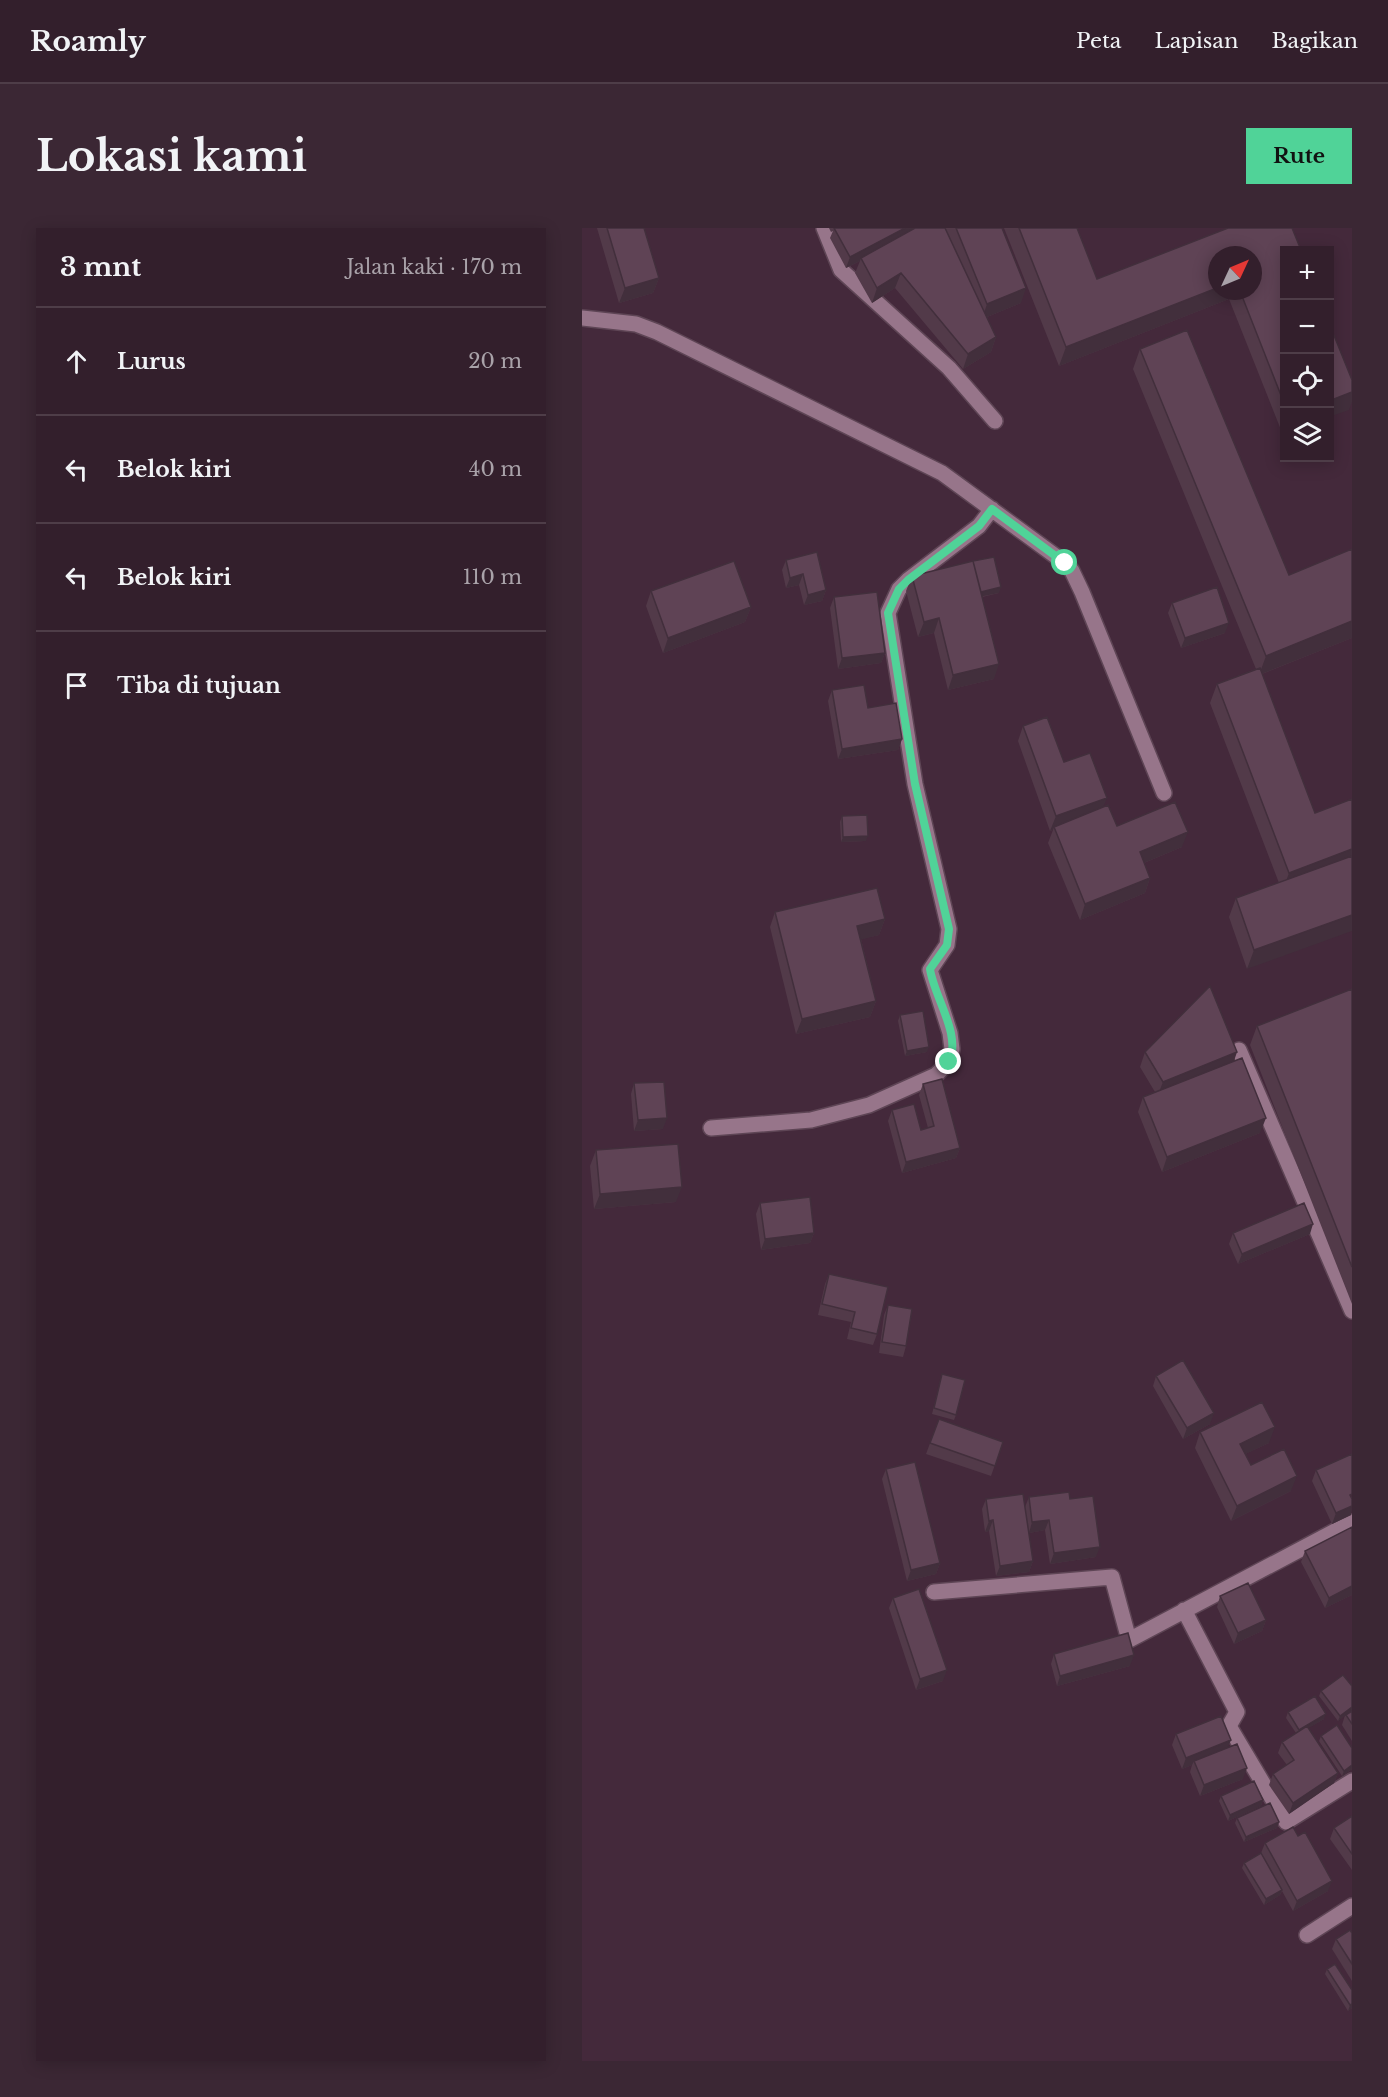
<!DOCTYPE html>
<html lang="id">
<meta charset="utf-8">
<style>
body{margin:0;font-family:"Libre Baskerville",serif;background:#3b2734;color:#f1f3f6}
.controls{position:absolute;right:18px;top:18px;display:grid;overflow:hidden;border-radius:0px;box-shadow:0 3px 15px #0003}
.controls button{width:54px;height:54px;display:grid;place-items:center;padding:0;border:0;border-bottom:2px solid #4e3d48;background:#331f2c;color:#f1f3f6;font:30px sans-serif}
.compass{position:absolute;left:626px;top:18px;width:54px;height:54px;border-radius:50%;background:#331f2c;box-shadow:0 3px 15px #0003;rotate:46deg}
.stop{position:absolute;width:18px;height:18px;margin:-14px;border:4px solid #50d398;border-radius:50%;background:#fff}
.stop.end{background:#50d398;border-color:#fff;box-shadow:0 2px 6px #0008}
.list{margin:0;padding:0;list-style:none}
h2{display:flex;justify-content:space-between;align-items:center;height:78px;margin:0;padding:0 24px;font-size:26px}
h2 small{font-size:20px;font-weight:400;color:#a9a2a9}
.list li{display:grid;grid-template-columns:39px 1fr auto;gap:18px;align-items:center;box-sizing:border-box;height:108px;padding:0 24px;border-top:2px solid #4e3d48}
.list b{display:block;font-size:22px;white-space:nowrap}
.list em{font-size:20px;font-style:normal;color:#a9a2a9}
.icon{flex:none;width:33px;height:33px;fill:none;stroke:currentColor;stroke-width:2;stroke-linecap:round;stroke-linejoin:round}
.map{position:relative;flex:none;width:770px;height:1833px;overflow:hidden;border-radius:0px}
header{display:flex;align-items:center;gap:36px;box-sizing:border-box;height:84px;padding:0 30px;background:#331f2c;border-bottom:2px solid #4e3d48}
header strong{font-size:28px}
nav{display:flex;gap:33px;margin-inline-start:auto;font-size:21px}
.intro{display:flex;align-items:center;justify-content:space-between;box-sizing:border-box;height:144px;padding:0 36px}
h1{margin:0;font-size:42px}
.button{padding:15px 27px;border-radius:0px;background:#50d398;color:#111;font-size:21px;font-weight:700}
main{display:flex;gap:36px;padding:0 36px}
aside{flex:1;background:#331f2c;border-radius:0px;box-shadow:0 3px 15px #0003}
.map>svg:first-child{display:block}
</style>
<header>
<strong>Roamly</strong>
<nav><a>Peta</a><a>Lapisan</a><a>Bagikan</a></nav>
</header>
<div class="intro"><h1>Lokasi kami</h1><a class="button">Rute</a></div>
<main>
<aside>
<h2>3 mnt<small>Jalan kaki · 170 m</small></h2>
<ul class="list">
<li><svg class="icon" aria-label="ahead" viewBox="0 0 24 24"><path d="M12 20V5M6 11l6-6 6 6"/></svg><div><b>Lurus</b></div><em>20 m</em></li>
<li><svg class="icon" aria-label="left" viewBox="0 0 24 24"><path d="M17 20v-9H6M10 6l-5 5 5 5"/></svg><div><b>Belok kiri</b></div><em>40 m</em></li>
<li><svg class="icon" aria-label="left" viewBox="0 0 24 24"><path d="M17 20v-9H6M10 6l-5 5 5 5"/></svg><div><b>Belok kiri</b></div><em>110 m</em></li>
<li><svg class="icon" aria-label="arrive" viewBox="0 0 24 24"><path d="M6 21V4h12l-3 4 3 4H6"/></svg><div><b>Tiba di tujuan</b></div></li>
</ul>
</aside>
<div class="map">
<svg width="770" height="1833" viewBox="0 0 770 1833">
<rect width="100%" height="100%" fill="#44293b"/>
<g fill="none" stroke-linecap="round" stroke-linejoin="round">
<defs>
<path id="minor" d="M242,0L259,42L367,140L413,193
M0,90L54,96L75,104L360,245L483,335L490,343L500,364L582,565
M657,822L770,1083
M129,900L229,892L287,877L354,847L367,834L370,821L368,805L348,742L365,717L367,701L333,556L306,385L317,361L326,352L397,298L410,281
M352,1364L530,1349L547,1412L770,1294
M602,1382L655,1484L647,1498L704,1594L770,1553
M725,1707L770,1678"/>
</defs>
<use href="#minor" stroke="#5e4555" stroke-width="18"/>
<use href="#minor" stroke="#97758a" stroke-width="15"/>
</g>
<path fill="#523a49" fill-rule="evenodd" d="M15,0H62L77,50L71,65L37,75Z
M247,0H420L439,75L405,89L414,109L409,124L381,141L313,60L290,75L273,45L278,33L264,40L248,10L251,3L249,4Z
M422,0H495L515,51L646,0H710L719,22H702V207H701L647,71L477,138ZM635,27H671V63H635Z
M558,121L707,347L770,410L680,446L733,585L770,571L665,741L647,689L654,670L697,655L628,475L635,456L674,441L551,141Z
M204,332L244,362L240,373L222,377L217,357L204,360L200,342Z
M330,348L417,365L400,369L412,451L366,462L352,405L336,409L324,363Z
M69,363L169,379L163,394L81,425L64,378Z
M252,369L303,425L299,435L256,441L248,380Z
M590,375L643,405L599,420L586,385Z
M250,462L286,480L320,511L316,522L256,531L246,473Z
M441,498L482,534L521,579L535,598L600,619L562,635L568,650L563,665L498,692L466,615L471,602L468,603L436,513Z
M260,588L284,613L259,614L258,594Z
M193,684L303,691L297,707L279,711L294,773L288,789L214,806L188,699Z
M770,761V1076L668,817L675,798Z
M318,787L345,824L323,828L316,793Z
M563,824L652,832L678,905L580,944L556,884L561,869L573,864L558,839Z
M52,855L81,901L52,903L49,866Z
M341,856L378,920L374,930L320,945L306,893L310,882L339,902L346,900L337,867Z
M14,922L94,974L12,981L8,938Z
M178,975L232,1005L228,1015L179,1022L174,986Z
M651,1005L728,1006L656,1036L647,1016Z
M247,1046L295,1106L291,1117L265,1111L269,1094L236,1087L243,1056Z
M306,1077L324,1118L321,1129L297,1125L302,1087Z
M360,1146L374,1187L372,1192L350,1186Z
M574,1148L628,1196L601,1211L571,1158Z
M357,1191L421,1214L409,1248L344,1226Z
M618,1204L687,1215L663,1226L669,1237L709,1263L649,1293L613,1220Z
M304,1241L358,1335L354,1346L325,1353L300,1251Z
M734,1242L769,1287L750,1296L730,1253Z
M447,1269L488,1271L514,1329L468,1336L463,1302L447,1305L451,1333L447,1344L414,1348L407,1303L403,1304L400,1281L404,1271L443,1279Z
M723,1323L770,1367L743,1380L719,1334Z
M638,1368L684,1392L680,1403L652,1416L635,1379Z
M311,1370L361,1453L334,1462L307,1380Z
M472,1426L548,1438L475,1458L469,1436Z
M770,1458V1513L760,1497L763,1487L756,1493L737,1468L739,1463Z
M706,1484L742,1491L726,1500L756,1545L752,1555L707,1586L687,1557L691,1546L705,1537L696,1525L700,1514L714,1505L704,1490Z
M594,1506L646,1519L661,1551L618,1568L608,1544L610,1537L600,1541L590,1517Z
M739,1508L770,1541L760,1548L737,1513Z
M639,1568L681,1572L679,1578L646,1593L637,1573Z
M770,1588V1642L748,1611L752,1600Z
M655,1590L697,1594L695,1600L662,1614L653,1595Z
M683,1615L746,1663L711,1683L700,1663L698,1667L682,1677L660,1640L662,1635L679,1625Z
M770,1705V1753L750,1721L754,1711Z
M745,1741L770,1780L766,1783L743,1746Z"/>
<path fill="#422f3c" d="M323,0H339L279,30L278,33L264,40L268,29Z
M319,45L313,60L290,75L295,60Z
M77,50L71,65L37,75L43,60Z
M444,60L439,75L400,91L405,76Z
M635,60V63H650L647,71L477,138L484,119Z
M414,109L409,124L381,141L386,126Z
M770,164V174L767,182L747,189V173Z
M221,346L217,357L204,360L208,350Z
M419,359L417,365L396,369L398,364Z
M244,362L240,373L222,377L226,367Z
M169,379L163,394L81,425L86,410Z
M357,390L352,405L336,409L342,394Z
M770,393V410L677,447L684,428Z
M647,395L643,405L599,420L603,410Z
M303,425L299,435L256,441L260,430Z
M417,436L412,451L366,462L371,447Z
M320,511L316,522L256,531L260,521Z
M525,570L519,585L472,599L471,602L468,603L474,588Z
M606,604L600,619L552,639L558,624Z
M286,608L284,613L259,614L261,609Z
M770,621V638L700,664L707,645Z
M568,650L563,665L498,692L503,676Z
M770,687V703L665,741L672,722Z
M303,691L297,707L270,714L275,698Z
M294,773L288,789L214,806L220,791Z
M347,819L345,824L323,828L325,823Z
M655,824L650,839L575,869L581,854Z
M85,890L81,901L52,903L56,892Z
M684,890L678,905L580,944L585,929Z
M378,920L374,930L320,945L324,934Z
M100,959L94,974L12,981L18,966Z
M731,996L728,1006L656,1036L660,1026Z
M232,1005L228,1015L179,1022L183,1011Z
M632,1185L628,1196L601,1211L605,1200Z
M693,1199L687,1215L653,1231L658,1216Z
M715,1248L709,1263L649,1293L655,1278Z
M770,1278L769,1287L750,1296L754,1285Z
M411,1292L407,1303L403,1304L407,1293Z
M467,1292L463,1302L447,1305L450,1294Z
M518,1319L514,1329L468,1336L472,1325Z
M451,1333L447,1344L414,1348L418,1338Z
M358,1335L354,1346L325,1353L329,1342Z
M770,1358V1367L743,1380L747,1370Z
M684,1392L680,1403L652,1416L656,1405Z
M552,1427L548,1438L475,1458L478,1448Z
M365,1442L361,1453L334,1462L338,1451Z
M770,1479V1483L756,1493L758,1488Z
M744,1486L742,1491L715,1507L717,1502Z
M649,1512L645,1522L612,1533L610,1537L600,1541L604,1530Z
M770,1537V1541L760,1548L762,1543Z
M665,1540L661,1551L618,1568L622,1557Z
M756,1545L752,1555L707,1586L711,1575Z
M681,1572L679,1578L646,1593L648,1587Z
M697,1594L695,1600L662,1614L664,1609Z
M750,1653L746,1663L711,1683L715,1673Z
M700,1662L698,1667L682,1677L684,1671Z
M770,1776V1780L766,1783L768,1777Z"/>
<path fill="#5f4355" stroke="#422f3c" stroke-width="1.5" d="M25,0H62L77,50L43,60Z
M252,0H323L268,29Z
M333,0H363L414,109L386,126L319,45L295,60L279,30Z
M374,0H420L444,60L405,76Z
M437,0H495L515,51L646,0H710L719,22H702V175L658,63H671V27H635V60L484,119Z
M747,95L770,152V164L747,173Z
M605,102L707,347L770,321V393L684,428L558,121Z
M235,324L244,362L226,367L221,346L208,350L204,332Z
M412,329L419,359L399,364L391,333Z
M152,333L169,379L86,410L69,363Z
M391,333L417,436L371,447L357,390L342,394L330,348Z
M635,359L647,395L603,410L590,375Z
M295,364L303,425L260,430L252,369Z
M678,440L733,585L770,571V621L707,645L635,456Z
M282,457L286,480L314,475L320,511L260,521L250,462Z
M465,489L482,534L508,525L525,570L474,588L441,498Z
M593,574L606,604L558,624L568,650L503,676L472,599L526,577L535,598Z
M285,587L286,608L261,609L260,588Z
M770,628V687L672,722L654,670Z
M295,660L303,691L275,698L294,773L220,791L193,684Z
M628,758L655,824L581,854L563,824Z
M770,761V1039L675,798Z
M341,783L347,819L325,823L318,787Z
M660,830L684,890L585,929L561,869Z
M360,851L378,920L324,934L310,882L332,876L339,902L352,898L341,856Z
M82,854L85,890L56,892L52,855Z
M96,916L100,959L18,966L14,922Z
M228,969L232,1005L183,1011L178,975Z
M722,975L731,996L660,1026L651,1005Z
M247,1046L306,1059L295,1106L269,1100L273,1084L240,1076Z
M306,1077L330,1081L324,1118L300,1114Z
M601,1132L632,1185L605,1200L574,1148Z
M360,1146L383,1152L374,1187L352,1180Z
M680,1174L693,1199L658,1216L669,1237L702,1221L715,1248L655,1278L618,1204Z
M357,1191L421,1214L413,1238L348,1215Z
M770,1226V1266L768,1267L770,1271V1278L754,1285L734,1242Z
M333,1234L358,1335L329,1342L304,1241Z
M487,1264L488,1271L511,1268L518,1319L472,1325L467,1292L450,1294L447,1269Z
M441,1266L451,1333L418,1338L411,1292L407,1293L404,1271Z
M770,1299V1358L747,1370L723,1323Z
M666,1355L684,1392L656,1405L638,1368Z
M337,1361L365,1442L338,1451L311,1370Z
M546,1405L552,1427L478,1448L472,1426Z
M761,1447L770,1458V1479L758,1488L739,1463Z
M733,1468L744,1486L717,1502L706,1484Z
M770,1483V1496L764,1487Z
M639,1488L649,1512L604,1530L594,1506Z
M755,1497L770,1520V1537L762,1543L739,1508Z
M725,1498L756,1545L711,1575L691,1546L712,1532L700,1514Z
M655,1516L665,1540L622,1557L612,1533Z
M672,1553L681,1572L648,1587L639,1568Z
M688,1575L697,1594L664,1609L655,1590Z
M770,1588V1626L752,1600Z
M711,1599L716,1608L723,1604L750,1653L715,1673L683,1615Z
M679,1625L700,1662L684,1671L662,1635Z
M768,1702L770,1705V1736L754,1711Z
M753,1736L770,1762V1776L768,1777L745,1741Z"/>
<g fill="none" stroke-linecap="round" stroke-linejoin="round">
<path stroke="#50d398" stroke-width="8" d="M367,834C380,807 352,769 348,741L365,717L367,701L333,556L306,385L317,361L326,352L397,298L410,281L483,335"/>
</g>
</svg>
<div class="controls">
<button>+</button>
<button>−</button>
<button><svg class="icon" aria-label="locate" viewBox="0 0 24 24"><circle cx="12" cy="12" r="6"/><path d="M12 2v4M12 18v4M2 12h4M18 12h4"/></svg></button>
<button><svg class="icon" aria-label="layers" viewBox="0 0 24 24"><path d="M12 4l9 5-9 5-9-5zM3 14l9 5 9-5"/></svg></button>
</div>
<svg class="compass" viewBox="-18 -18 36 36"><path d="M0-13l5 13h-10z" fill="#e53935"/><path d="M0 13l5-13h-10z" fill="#a9a2a9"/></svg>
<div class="stop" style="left:483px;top:335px"></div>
<div class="stop end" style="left:367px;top:834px"></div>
</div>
</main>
